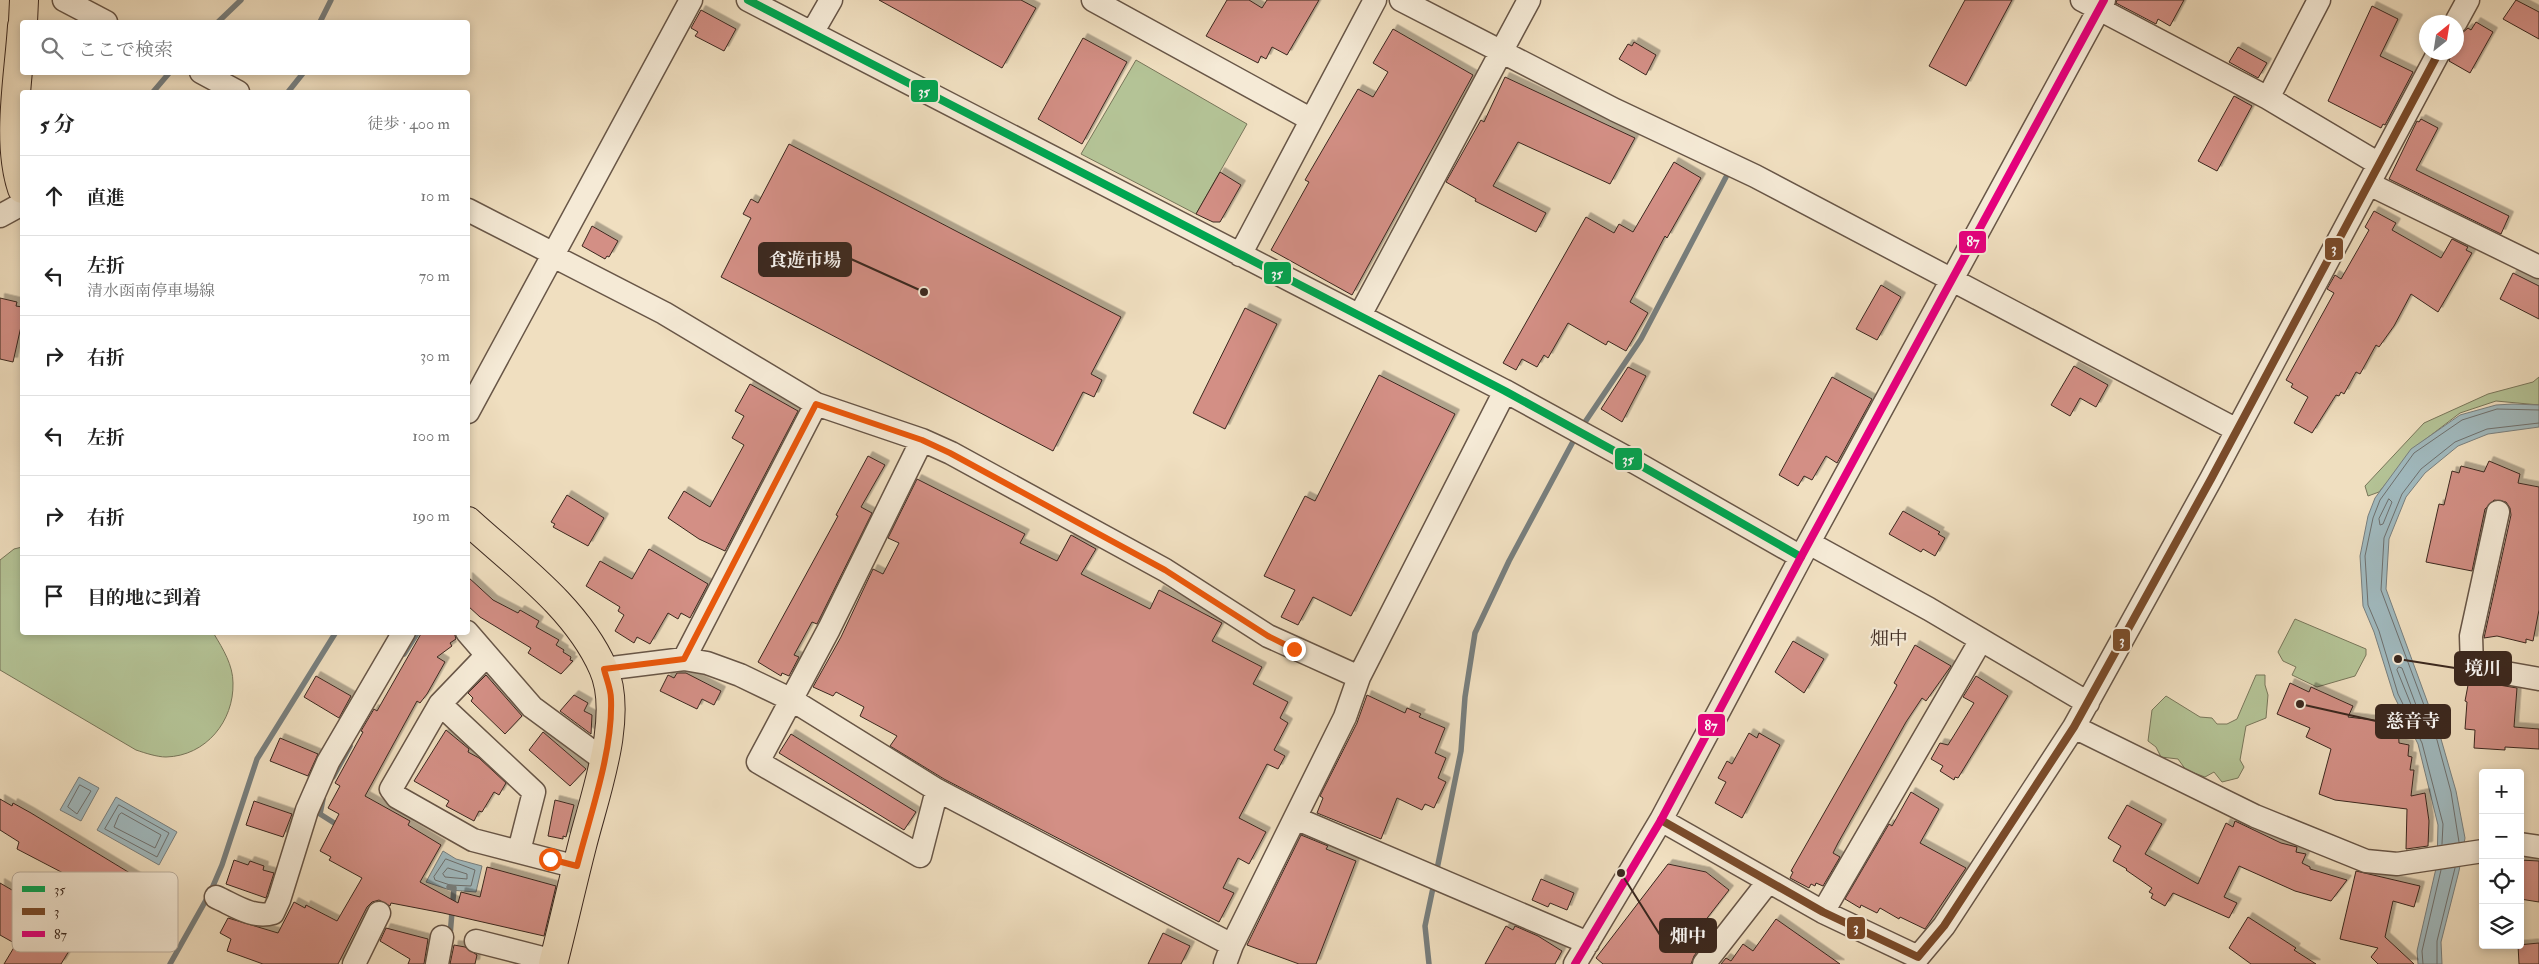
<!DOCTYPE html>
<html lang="ja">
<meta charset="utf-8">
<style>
body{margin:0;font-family:"IM FELL Double Pica","Noto Serif JP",serif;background:#f6f6f6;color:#222}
.controls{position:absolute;right:15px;bottom:15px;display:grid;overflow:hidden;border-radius:5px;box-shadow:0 2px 8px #0003}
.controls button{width:45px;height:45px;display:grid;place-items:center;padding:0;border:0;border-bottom:1px solid #e0e0e0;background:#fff;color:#222;font:25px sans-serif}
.compass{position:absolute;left:2419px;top:15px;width:45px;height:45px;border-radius:50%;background:#fff;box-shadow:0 2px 8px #0003;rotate:30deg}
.stop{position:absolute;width:15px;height:15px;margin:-11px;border:4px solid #ea580c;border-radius:50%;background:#fff}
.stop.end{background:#ea580c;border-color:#fff;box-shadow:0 1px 5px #0008}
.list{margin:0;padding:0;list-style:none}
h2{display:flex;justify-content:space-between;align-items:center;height:65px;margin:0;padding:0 20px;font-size:21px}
h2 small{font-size:16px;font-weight:400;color:#767676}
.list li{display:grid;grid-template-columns:32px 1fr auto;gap:15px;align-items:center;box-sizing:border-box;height:80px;padding:0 20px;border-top:1px solid #e0e0e0}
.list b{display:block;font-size:19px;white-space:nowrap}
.list p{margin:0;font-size:16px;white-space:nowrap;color:#767676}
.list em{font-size:16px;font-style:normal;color:#767676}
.icon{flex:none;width:28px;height:28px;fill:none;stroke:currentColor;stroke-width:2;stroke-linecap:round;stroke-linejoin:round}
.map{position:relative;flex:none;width:2539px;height:964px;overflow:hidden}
.search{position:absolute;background:#fff;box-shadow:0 2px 8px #0003;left:20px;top:20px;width:450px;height:55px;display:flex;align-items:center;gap:12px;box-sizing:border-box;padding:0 18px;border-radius:5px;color:#767676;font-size:19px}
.panel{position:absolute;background:#fff;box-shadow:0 2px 8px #0003;left:20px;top:90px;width:450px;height:545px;border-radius:5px}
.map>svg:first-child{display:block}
</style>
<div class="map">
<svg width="2539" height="964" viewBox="0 0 2539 964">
<defs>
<filter id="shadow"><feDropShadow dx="4.5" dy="-4.5" stdDeviation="0" flood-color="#0004"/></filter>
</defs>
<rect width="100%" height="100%" fill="#f0dfc0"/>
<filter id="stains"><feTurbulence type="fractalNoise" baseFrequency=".004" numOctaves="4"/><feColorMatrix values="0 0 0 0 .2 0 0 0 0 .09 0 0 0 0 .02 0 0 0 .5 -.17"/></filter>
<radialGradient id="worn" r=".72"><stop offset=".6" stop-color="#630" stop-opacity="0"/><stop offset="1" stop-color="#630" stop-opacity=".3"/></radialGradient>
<path fill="#b4c396" stroke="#78765a" d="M1136,60L1247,124L1196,214L1081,154Z
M2539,377V405L2496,401L2460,413L2418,445L2379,492L2368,496L2365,486L2424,423L2488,394L2533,382Z
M22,547V632L214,634C223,649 233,665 233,683C234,721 206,756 166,757C157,757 145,753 136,750L0,670V560L14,549Z
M2295,619L2366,649V655L2355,676L2317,687L2292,675L2296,667L2283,661L2278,652Z
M2256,675H2265V685L2268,695L2266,718L2246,726L2240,760L2244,767L2238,778L2222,782L2214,772L2205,777L2186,770L2178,759L2161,757L2156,747L2148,741L2152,710L2166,696L2200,717L2212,718L2217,724H2227L2237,719Z"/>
<path fill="#a0b9be" stroke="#787f7e" d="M2513,404L2539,405V427L2488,434L2458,446L2425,473L2406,497L2389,539L2386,589L2441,739L2456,791L2465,838L2459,871L2441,942L2442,964H2418L2417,951L2437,864L2438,825L2418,744L2394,696L2374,632L2363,606L2360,556L2368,516L2375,498L2411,449L2460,415L2496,405Z
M79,777L99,788L81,821L60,810Z
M116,797L177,832L159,865L97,830Z
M443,851L456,859L482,866L476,892L450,890L426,882Z"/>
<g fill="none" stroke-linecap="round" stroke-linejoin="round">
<path stroke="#6e706e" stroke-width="1" d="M2389,499L2392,502L2383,524L2380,525L2379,519Z
M2399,667L2402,668L2416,705L2415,708L2412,707L2397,670Z
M80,785L91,791L77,814L68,807Z
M119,805L169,833L157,857L105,829Z
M122,813L161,835L155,848L114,827L119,815Z
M2459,842L2451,792L2437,740L2381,590L2384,538L2402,494L2421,469L2455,442L2487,429L2539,423
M2442,844L2443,824L2422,743L2398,694L2379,631L2368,605L2365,556L2373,518L2380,500L2414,453L2462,420L2497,409L2539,410
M446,859L475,870L471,886L450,885L435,880L434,877Z
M448,868L467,874V879L445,877L443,874Z
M2423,964L2422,951L2441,870
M2437,964V941L2455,868"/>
<path stroke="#787f7e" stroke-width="5.5" d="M218,22L241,0
M320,22L331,0
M153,92L170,72
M288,92L304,72
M1581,428L1641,339L1726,177
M404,654L418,632
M333,777L350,746
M323,799L320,814L339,826
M1436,874L1461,751L1465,697L1475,633L1509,561L1576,436
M449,887L454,888L450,936
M170,964L210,893L222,865L257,759L336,632
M1429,964L1425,926L1434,883"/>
</g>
<path fill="#d38f85" stroke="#3b281f" filter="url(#shadow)" d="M879,0H1021L1036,8L1002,68Z
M1227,0H1249L1262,8L1267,0H1319L1287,55L1272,47L1266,59L1261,56L1258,63L1206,36Z
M1965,0H2012L1966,86L1929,66Z
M2117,0H2184L2170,26L2158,19L2156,24L2116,3Z
M2516,0L2539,12V39L2503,19Z
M2372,6L2398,19L2380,56L2413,72L2385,125L2383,124L2381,128L2328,101Z
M701,10L736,29L724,51L695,36L698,32L691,28Z
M2476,22L2493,32L2470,73L2449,61L2452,52H2456V42L2461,34L2468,28L2471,30Z
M1393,29L1473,75L1352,295L1271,250L1309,182L1305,180L1358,89L1373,97L1388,72L1373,63Z
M1083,38L1127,62L1082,144L1038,119Z
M1634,42L1656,55L1646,75L1619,59L1628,44L1632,46Z
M2238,47L2267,63L2258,78L2229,62Z
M1505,77L1635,138L1610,184L1518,142L1493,186L1546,213L1536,232L1475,201L1476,199L1446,182L1481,120L1484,122Z
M2234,96L2252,106L2217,171L2198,161Z
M2421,119L2438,128L2416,170L2509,216L2501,234L2389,179L2417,121L2419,122Z
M789,144L1121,317L1091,374L1102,380L1094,397L1083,392L1053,451L721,277L751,218L743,214L751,199L758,203Z
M1674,162L1701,178L1667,238L1665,236L1630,302L1648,313L1626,351L1608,341L1606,345L1568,323L1548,358L1544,355L1537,367L1522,359L1516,370L1503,363L1586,217L1614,233L1619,224L1633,232Z
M1220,172L1241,185L1220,222H1213L1196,214Z
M2374,211L2396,223L2392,230L2441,258L2452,239L2468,247L2466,250L2472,253L2438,312L2411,294L2394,326L2379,347L2376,345L2360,374L2356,372L2344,394L2341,392L2339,396L2336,395L2312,433L2294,423L2308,397L2291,387L2293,384L2286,380L2334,293L2327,289L2335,275L2341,279L2369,230L2365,227Z
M592,226L618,241L609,257L607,256L605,259L582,246Z
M2513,273L2539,286V319L2500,299Z
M1881,285L1901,297L1877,340L1856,329Z
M0,298L17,302L16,306L22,307V322L13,362L0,359Z
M1245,308L1277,324L1225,429L1193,413Z
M2074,366L2108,385L2096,407L2080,398L2070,416L2051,405Z
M1628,367L1646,376L1622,422L1601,409Z
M1379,375L1455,414L1351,616L1313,597L1298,625L1281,617L1295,590L1264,576L1305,496L1315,501Z
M1832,377L1872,399L1837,463L1826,456L1812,480L1804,476L1798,486L1779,475Z
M750,384L798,411L725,551L699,539L668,518L684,491L710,507L744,445L732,438L744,416L735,411Z
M868,456L885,465L861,507L872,513L817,624L812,622L794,655L799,657L789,676L782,673L781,676L758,662L838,516L836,515Z
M2489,461L2520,474L2518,483L2539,487V610L2533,641L2526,639V643L2497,636L2484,638L2511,515L2510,508L2506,502L2494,500L2485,509L2472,571L2426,562L2439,504L2444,505L2452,471L2459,473L2461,466L2484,472Z
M917,479L1025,534L1020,543L1057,561L1071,535L1096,549L1081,574L1150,609L1159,590L1222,623L1212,641L1262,667L1253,684L1288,702L1280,718L1288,723L1274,750L1285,756L1278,769L1267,764L1239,818L1266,832L1249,864L1238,858L1223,888L1234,893L1219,922L944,779L890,746L897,736L860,716L864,707L836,692L833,696L813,687L841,637L873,569L883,574L899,543L888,538Z
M567,495L604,518L588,546L553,527L555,524L551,522Z
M1903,511L1940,532L1938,534L1945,538L1935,556L1923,549L1921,552L1889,534Z
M649,549L708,584L690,618L681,613L678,619L668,613L650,644L637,637L634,643L615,631L624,615L618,611L620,607L586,586L600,561L632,579Z
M468,577L493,600L518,613L520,610L539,621L536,627L559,640L556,645L564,650L563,652L571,657L570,660L573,661L561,674L528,653L531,648L480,617L468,606Z
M422,632H454L456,639L450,643L452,646L437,657L445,662L427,694L420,703L417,701L365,796L410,821L408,825L441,845L420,882L458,903L461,892L480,897L487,867L556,886L544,936L443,913L391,903L390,906L379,900L372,902L367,907L338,964H263L227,951L231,939L220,933L228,918L278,933L294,902L305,908L306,905L337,921L362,878L329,860L331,857L320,851L339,814L328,808L340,786L335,783L363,732L361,731L374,709L377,711Z
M1793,641L1824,659L1804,693L1775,672Z
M1915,645L1951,666L1926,701L1922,698L1906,722L1838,843L1833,853L1840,857L1823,886L1816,883L1815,886L1811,884L1809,888L1790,878L1793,872L1791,871L1895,689L1897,685L1894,683Z
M677,673H686L721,691L714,705L702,699L697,709L660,691L668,675L674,678Z
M486,675L522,716L505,734L471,701L473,698L468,693Z
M316,676L351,696L339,718L304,697Z
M1976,676L2008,696L1958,778L1955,777L1954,780L1940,771L1943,766L1931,759L1940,743L1948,745L1974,703L1963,697Z
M2469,680L2517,688L2514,727L2539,729V749L2505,747V750L2474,748L2475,730L2465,729L2467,702L2465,701Z
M2290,683L2309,692L2311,687L2353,706L2348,717L2398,723L2399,743L2409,745L2408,756L2412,757L2410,770H2414L2411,796L2425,793L2429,821L2428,846L2406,849L2407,809L2335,800L2319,794L2331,749L2306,737L2310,728L2277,714Z
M574,695L588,703L584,711L592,715L591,734L560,711Z
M1367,695L1405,713L1407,708L1421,714L1419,717L1445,728L1435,753L1446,758L1438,778L1446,782L1434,808L1425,804L1422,810L1397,798L1381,839L1317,813L1323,798L1320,796L1357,723Z
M446,730L469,749L468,752L479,758L506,783L499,795L494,792L482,812L479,811L474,821L446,806L449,801L414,781Z
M543,732L586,769L570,786L529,750Z
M1749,733L1757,738L1759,733L1780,745L1742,818L1715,803L1726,782L1718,778L1727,761L1732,764Z
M791,734L916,812L904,830L779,753Z
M280,738L318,754L308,776L270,761Z
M1911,792L1939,809L1920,843L1966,868L1925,929L1900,917L1899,919L1880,908L1877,913L1861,905L1860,908L1845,899L1889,824L1892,826Z
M0,799L12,806L13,803L31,813L171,898L157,922L146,921L106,899L93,918L53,893L65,874L17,849L19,842L0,830Z
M555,800L574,805L566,837L563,836V839L548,836Z
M254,801L292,814L283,837L246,825Z
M2127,805L2162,824L2145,854L2198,884L2226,823L2233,827L2235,821L2281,843L2297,847L2296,852L2306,854L2302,863L2310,867V869L2347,880L2331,901L2295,891L2239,866L2224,897L2237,903L2229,918L2173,893L2165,906L2151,898L2153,894L2149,892L2152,888L2126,870L2127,869L2113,861L2121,846L2108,838Z
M1301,835L1328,846L1326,849L1356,861L1316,964H1299L1247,945Z
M234,860L248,865L250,861L264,866L263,870L274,873L266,898L226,884Z
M2520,860L2539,861V902L2520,899Z
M1668,864L1706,872L1729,890L1694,935L1704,942L1694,956L1691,964H1603L1596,958Z
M2356,871L2420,886L2414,907L2393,901L2385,937L2414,964H2378L2371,957L2378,948L2340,939Z
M1541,879L1574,893L1567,910L1550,903L1548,907L1532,900Z
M0,883L36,904L28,918L72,946L61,964H4L16,944L0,935Z
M2248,917L2296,948L2294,950L2316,964H2251L2229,948Z
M1776,919L1840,964H1721L1726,958L1731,961L1743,944L1753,951Z
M1506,926L1513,930L1515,926L1538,936L1562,951L1555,964H1485Z
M386,928L428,939L424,964H408L410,959L380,941Z
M1163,933L1190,946L1181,964H1148Z
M2539,943V964H2519L2518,945Z
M454,945L465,947L477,955L475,964H450Z"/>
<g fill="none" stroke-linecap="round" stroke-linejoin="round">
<defs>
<path id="minor" d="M64,0L106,22
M748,0L1505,391L1638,464L1801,557
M1093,0L1310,119
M1401,0L1615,110L1755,176L2235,429
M2082,0L2268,98L2379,164
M2456,22L2468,0
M812,33L831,0
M201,72L238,92
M2268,98L2319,0
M2369,184L2539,267
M468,210L554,254
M0,216L22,204
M1240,255L1375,0
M553,256L664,313L816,404L922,440L951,453L1165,570L1268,636L1359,677
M1360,315L1529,0
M468,412L691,0
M922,440L829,629L758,762L920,856L937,790
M2498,512L2471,636L2472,667L2539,679
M1809,543L1929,609L2088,703
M467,632L532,707L604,760
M684,659L816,404
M604,669L684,659L707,663L740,675L792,700L937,790L1232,945
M440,704L487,655
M2074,727L2255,816L2366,861L2397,864L2483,851
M1295,818L1588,943
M1661,820L1823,912L1918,957L1944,926L2074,727L2211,479L2439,52
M2520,844L2539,847
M519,851L534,792L440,704L391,789L397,797L473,840L577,867
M216,897C234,905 253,919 273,913L279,900L307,810L328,762L404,632
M1823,912L1981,640
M476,941L554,961
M354,964L379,913
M437,964L442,937
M1225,964L1232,945L1345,717L1359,677L1505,391
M1575,964L1661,820L1801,557L2104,0
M1704,964L1768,882"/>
<path id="major" d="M23,22L24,0
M22,26C19,75 6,142 22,189
M468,521C515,564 576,607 603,668C625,716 594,797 582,846C572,885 563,925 553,964"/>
</defs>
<use href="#minor" stroke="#685647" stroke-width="25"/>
<use href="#major" stroke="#3b281f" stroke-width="30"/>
<use href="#minor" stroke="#f5ead6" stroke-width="22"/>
<use href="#major" stroke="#f0dfc0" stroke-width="28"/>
<defs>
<path id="bus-1" d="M748,0L1505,391L1638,464L1801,557"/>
<path id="bus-2" d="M1661,820L1823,912L1918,957L1944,926L2074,727L2211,479L2439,52"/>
<path id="bus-3" d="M1575,964L1661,820L1801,557L2104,0"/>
</defs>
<use href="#bus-1" stroke="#f5ead6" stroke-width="11"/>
<use href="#bus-2" stroke="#f5ead6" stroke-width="11"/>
<use href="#bus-3" stroke="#f5ead6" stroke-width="11"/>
<use href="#bus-1" stroke="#00a651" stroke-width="8"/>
<use href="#bus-2" stroke="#7a4b2a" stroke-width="8"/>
<use href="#bus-3" stroke="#e5007d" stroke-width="8"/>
</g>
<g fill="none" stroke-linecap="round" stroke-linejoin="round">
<path stroke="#ea580c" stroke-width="6" d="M550,859L577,866C590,815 613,752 611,699C611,689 606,678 604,669L684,659L816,404L922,440L950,453L1165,570L1268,636L1294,649"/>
</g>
<g text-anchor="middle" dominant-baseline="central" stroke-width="4.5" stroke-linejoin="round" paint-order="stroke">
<g font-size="19" fill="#3b281f" stroke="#f5ead6">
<text x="1889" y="639">畑中</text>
</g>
</g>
<rect x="12" y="872" width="166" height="80" rx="8" fill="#f5ead6" stroke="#bdb09f" stroke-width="1"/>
<rect x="22" y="886" width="23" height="6" fill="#00a651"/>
<rect x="22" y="908" width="23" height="7" fill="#7a4b2a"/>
<rect x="22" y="931" width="23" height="6" fill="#e5007d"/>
<g font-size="14" fill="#3b281f">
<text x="54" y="894">35</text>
<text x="54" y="916">3</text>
<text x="54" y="939">87</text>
</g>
<path fill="none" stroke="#3b281f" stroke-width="2" d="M924 292L851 259M2398 659L2455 668M2300 704L2376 721M1621 873L1660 935"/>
<g fill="#3b281f" stroke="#f5ead6" stroke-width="2">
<circle cx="924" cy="292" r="5"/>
<circle cx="2398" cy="659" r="5"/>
<circle cx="2300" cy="704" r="5"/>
<circle cx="1621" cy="873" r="5"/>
</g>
<g fill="#3b281f" stroke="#3b281f" stroke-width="2">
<rect x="759" y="243" width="92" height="33" rx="5"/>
<rect x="2455" y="652" width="56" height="33" rx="5"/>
<rect x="2376" y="705" width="74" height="33" rx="5"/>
<rect x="1660" y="919" width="56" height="33" rx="5"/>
</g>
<g font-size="18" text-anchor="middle" font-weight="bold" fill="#fff">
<text x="805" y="266">食遊市場</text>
<text x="2483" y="674">境川</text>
<text x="2413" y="727">慈音寺</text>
<text x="1688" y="942">畑中</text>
</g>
<g stroke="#f5ead6" stroke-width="2">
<rect x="910" y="79" width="29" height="24" rx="5" fill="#00a651"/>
<rect x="1958" y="230" width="29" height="24" rx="5" fill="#e5007d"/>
<rect x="2324" y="237" width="20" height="24" rx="5" fill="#7a4b2a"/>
<rect x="1263" y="261" width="29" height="24" rx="5" fill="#00a651"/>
<rect x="1614" y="447" width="29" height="24" rx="5" fill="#00a651"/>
<rect x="2112" y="628" width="19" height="24" rx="5" fill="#7a4b2a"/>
<rect x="1697" y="713" width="29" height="24" rx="5" fill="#e5007d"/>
<rect x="1846" y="916" width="20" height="24" rx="5" fill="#7a4b2a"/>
</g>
<g font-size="14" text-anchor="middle" font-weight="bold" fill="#fff">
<text x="924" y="96">35</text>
<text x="1973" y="246">87</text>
<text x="2334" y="253">3</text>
<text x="1277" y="278">35</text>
<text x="1628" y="464">35</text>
<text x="2122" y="645">3</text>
<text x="1711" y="730">87</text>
<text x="1856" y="932">3</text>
</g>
<rect width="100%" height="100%" filter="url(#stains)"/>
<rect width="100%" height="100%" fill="url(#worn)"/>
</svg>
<div class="controls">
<button>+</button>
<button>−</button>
<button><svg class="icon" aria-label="locate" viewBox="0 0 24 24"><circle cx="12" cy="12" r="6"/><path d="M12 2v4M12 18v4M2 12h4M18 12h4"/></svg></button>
<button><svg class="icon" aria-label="layers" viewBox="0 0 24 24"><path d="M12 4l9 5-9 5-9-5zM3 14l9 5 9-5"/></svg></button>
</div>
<svg class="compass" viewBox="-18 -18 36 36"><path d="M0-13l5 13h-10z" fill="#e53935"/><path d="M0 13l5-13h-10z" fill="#767676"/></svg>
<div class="stop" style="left:550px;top:859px"></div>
<div class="stop end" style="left:1294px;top:649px"></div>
<div class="search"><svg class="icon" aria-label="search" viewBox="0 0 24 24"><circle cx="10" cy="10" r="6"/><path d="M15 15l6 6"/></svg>ここで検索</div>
<section class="panel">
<h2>5 分<small>徒歩 · 400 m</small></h2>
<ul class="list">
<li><svg class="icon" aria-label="ahead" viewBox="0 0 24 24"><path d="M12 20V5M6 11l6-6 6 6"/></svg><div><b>直進</b></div><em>10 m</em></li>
<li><svg class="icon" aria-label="left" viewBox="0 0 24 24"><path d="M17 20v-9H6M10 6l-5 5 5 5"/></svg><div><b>左折</b><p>清水函南停車場線</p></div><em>70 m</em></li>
<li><svg class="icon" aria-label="right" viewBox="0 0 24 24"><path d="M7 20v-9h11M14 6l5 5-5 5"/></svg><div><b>右折</b></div><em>30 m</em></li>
<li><svg class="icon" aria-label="left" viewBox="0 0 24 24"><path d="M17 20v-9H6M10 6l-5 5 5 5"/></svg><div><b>左折</b></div><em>100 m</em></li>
<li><svg class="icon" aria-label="right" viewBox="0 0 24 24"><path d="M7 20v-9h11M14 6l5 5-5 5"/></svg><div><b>右折</b></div><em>190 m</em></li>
<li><svg class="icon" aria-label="arrive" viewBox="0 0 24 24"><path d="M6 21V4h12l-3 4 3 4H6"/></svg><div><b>目的地に到着</b></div></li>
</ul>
</section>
</div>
